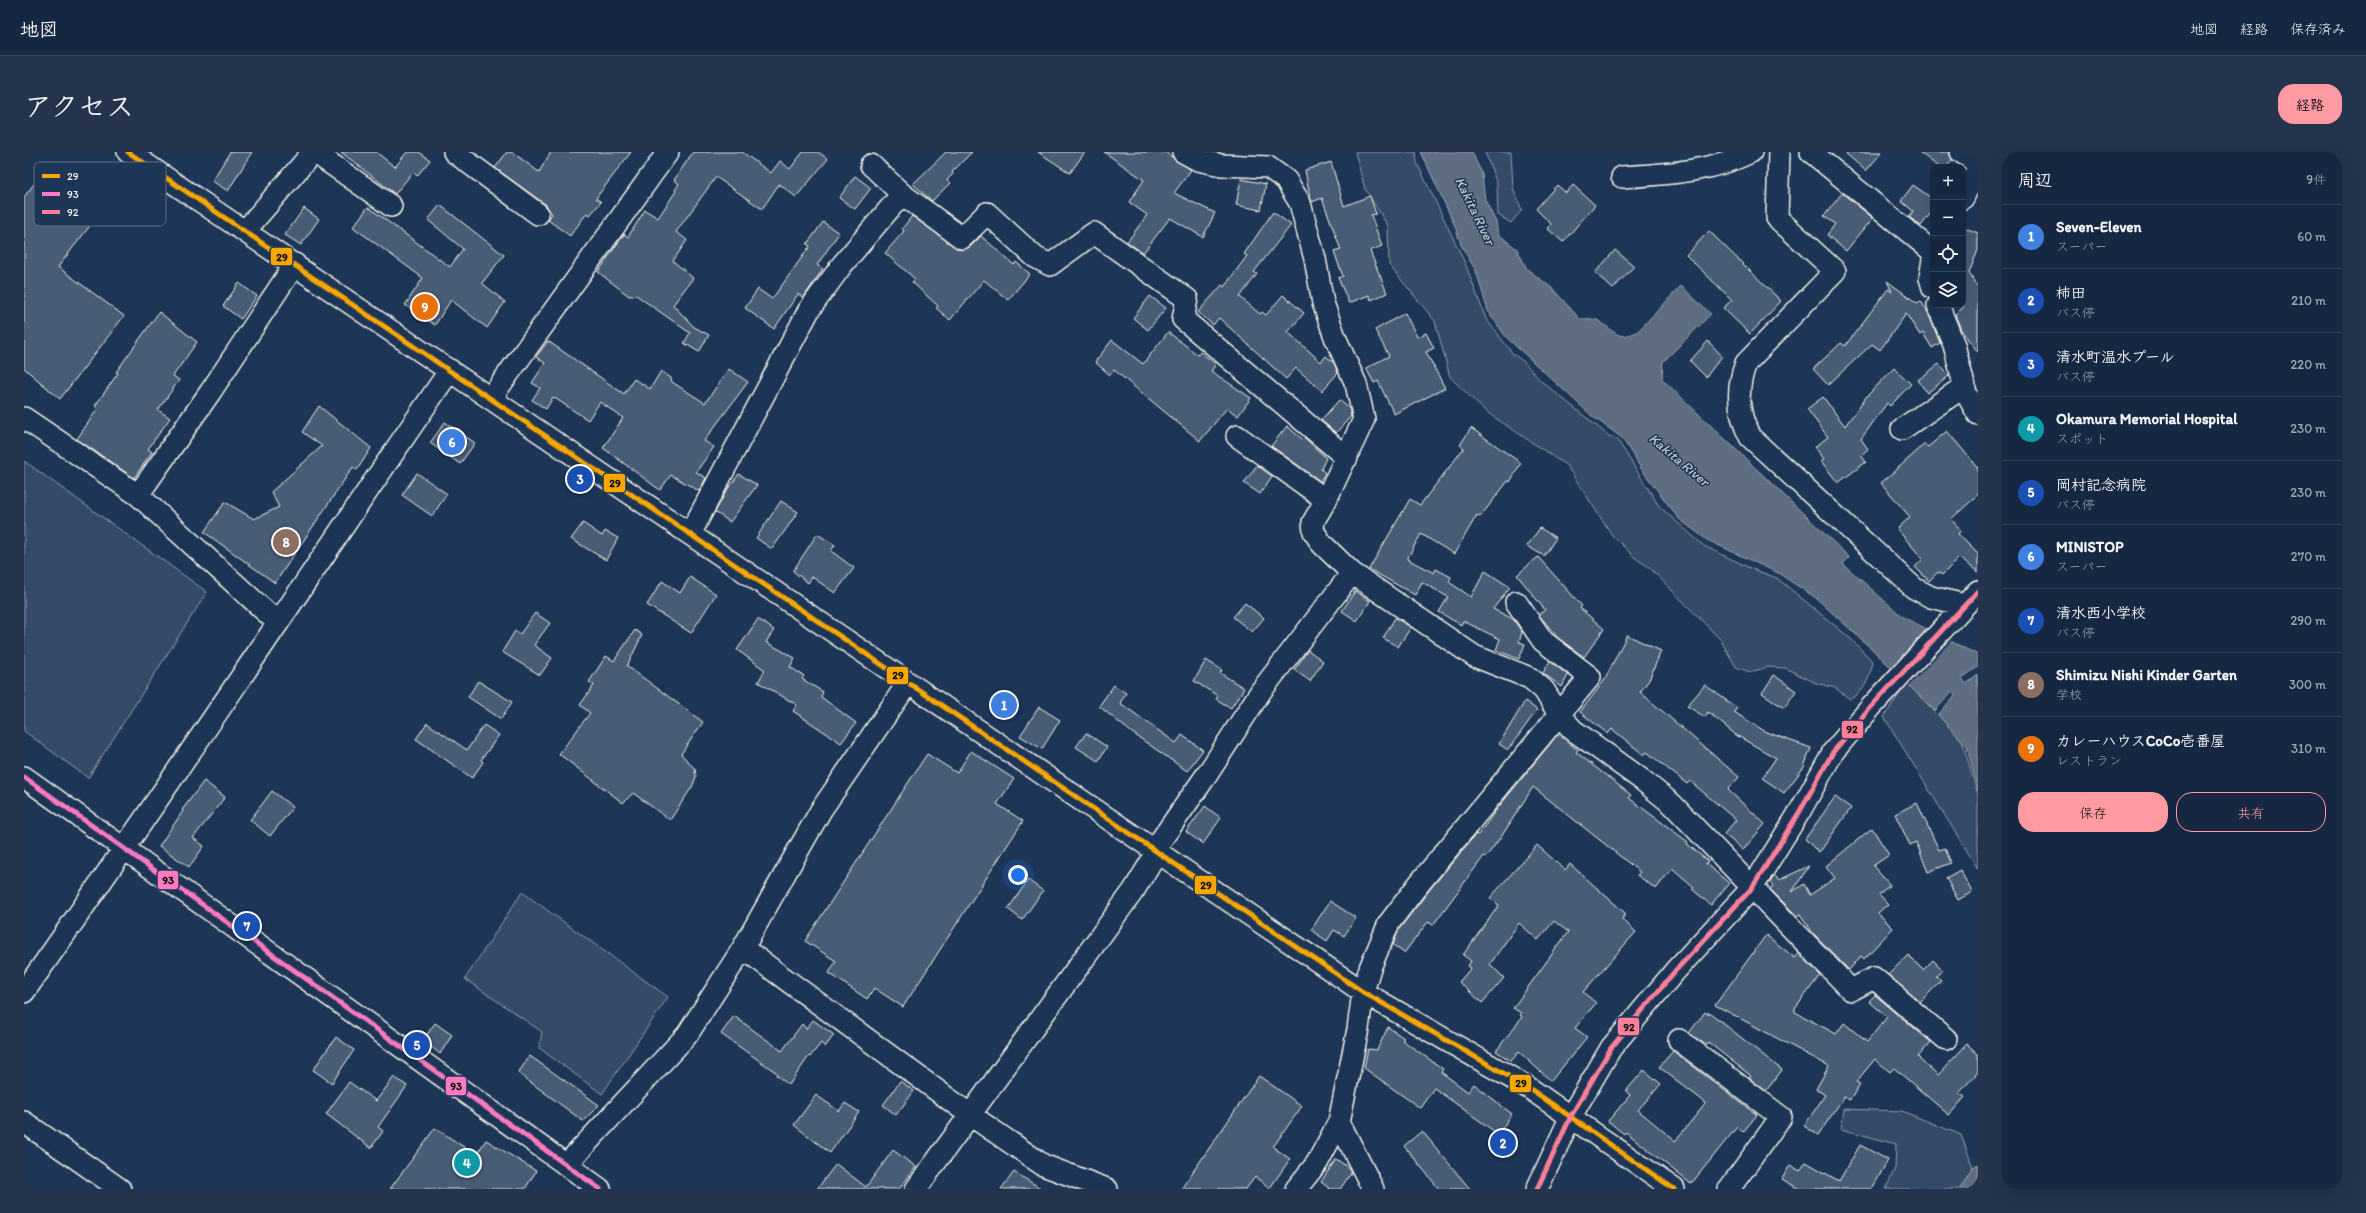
<!DOCTYPE html>
<html lang="ja">
<meta charset="utf-8">
<style>
body{margin:0;font-family:Itim,"Klee One",sans-serif;background:#23344c;color:#f1f3f6}
.controls{position:absolute;right:12px;top:12px;display:grid;overflow:hidden;border-radius:8px;box-shadow:0 4px 16px #0002}
.controls button{width:36px;height:36px;display:grid;place-items:center;padding:0;border:0;border-bottom:1px solid #35445a;background:#162841;color:#f1f3f6;font:20px sans-serif}
.you{position:absolute;left:994px;top:723px;width:14px;height:14px;margin:-10px;border:3px solid #fff;border-radius:50%;background:#1a73e8;box-shadow:0 0 0 6px #1a73e833}
.badge{display:grid;place-items:center;width:26px;height:26px;border-radius:50%;background:#ff9aa2;color:#fff;font-size:13px;font-weight:700}
.pin{position:absolute;translate:-50% -50%;border:2px solid #fff;box-shadow:0 1px 4px #0006}
.list{margin:0;padding:0;list-style:none}
h2{display:flex;justify-content:space-between;align-items:center;height:52px;margin:0;padding:0 16px;font-size:17px}
h2 small{font-size:13px;font-weight:400;color:#9ea6b1}
.list li{display:grid;grid-template-columns:26px 1fr auto;gap:12px;align-items:center;box-sizing:border-box;height:64px;padding:0 16px;border-top:1px solid #35445a}
.list b{display:block;font-size:15px;white-space:nowrap}
.list p{margin:0;font-size:13px;white-space:nowrap;color:#9ea6b1}
.list em{font-size:13px;font-style:normal;color:#9ea6b1}
.actions{display:flex;gap:8px;padding:12px 16px}
.actions a{flex:1;padding:9px 0;border:1px solid #ff9aa2;border-radius:16px;text-align:center;font-size:14px;color:#ff9aa2}
.actions .main{background:#ff9aa2;color:#111}
.icon{flex:none;width:22px;height:22px;fill:none;stroke:currentColor;stroke-width:2;stroke-linecap:round;stroke-linejoin:round}
.map{position:relative;flex:none;width:1954px;height:1037px;overflow:hidden;border-radius:16px}
header{display:flex;align-items:center;gap:24px;box-sizing:border-box;height:56px;padding:0 20px;background:#162841;border-bottom:1px solid #35445a}
header strong{font-size:19px}
nav{display:flex;gap:22px;margin-inline-start:auto;font-size:14px}
.intro{display:flex;align-items:center;justify-content:space-between;box-sizing:border-box;height:96px;padding:0 24px}
h1{margin:0;font-size:28px}
.button{padding:10px 18px;border-radius:16px;background:#ff9aa2;color:#111;font-size:14px;font-weight:700}
main{display:flex;gap:24px;padding:0 24px}
aside{flex:1;background:#162841;border-radius:16px;box-shadow:0 4px 16px #0002}
.map>svg:first-child{display:block}
</style>
<header>
<strong>地図</strong>
<nav><a>地図</a><a>経路</a><a>保存済み</a></nav>
</header>
<div class="intro"><h1>アクセス</h1><a class="button">経路</a></div>
<main>
<div class="map">
<svg width="1954" height="1037" viewBox="0 0 1954 1037">
<rect width="100%" height="100%" fill="#1d3557"/>
<filter id="ink" filterUnits="userSpaceOnUse"><feTurbulence type="fractalNoise" baseFrequency=".025" numOctaves="2"/><feDisplacementMap in="SourceGraphic" scale="8" xChannelSelector="R" yChannelSelector="G"/><feConvolveMatrix kernelMatrix="1 2 1 2 8 2 1 2 1" color-interpolation-filters="sRGB"/></filter>
<g filter="url(#ink)">
<path fill="#354a67" stroke="#949ea8" d="M1331,0H1392L1393,11L1441,111L1462,167L1489,202L1499,209L1517,229L1585,284L1593,287L1635,354L1680,394L1728,417L1753,426L1826,486L1849,510C1845,527 1841,540 1826,547L1811,536L1792,531L1761,516L1744,515L1726,520L1712,515L1696,487L1625,415L1610,405L1588,383L1543,314L1461,259L1426,225L1411,169L1365,113L1364,74L1341,37Z
M1461,0H1487L1489,36L1498,58L1487,71L1474,63L1473,32Z
M0,309L183,440L64,626L0,579Z
M1883,531L1938,588L1954,643V717L1860,565Z
M498,740L644,845L578,942L515,896L518,880L441,827Z
M1820,957L1878,959L1937,983L1949,1015L1936,1037H1862L1871,1016L1872,992L1817,977Z"/>
<path fill="#5e6d82" stroke="#9aa2ab" d="M1397,0H1448L1458,22L1461,48L1472,70L1474,82L1493,97L1503,117L1528,136L1556,167C1562,167 1570,166 1575,169C1592,179 1592,190 1614,179L1657,134L1687,162L1639,210L1638,227L1825,405L1819,412L1879,465L1954,503V515L1938,526L1942,532L1954,523V639L1943,594L1914,563L1932,542L1928,539L1911,559L1851,500L1792,446L1754,421L1683,388L1655,367L1618,318L1598,286L1568,264L1482,185L1464,159L1452,119L1437,93L1431,74Z
M1954,1012V1037H1936L1949,1015Z"/>
<path fill="#1d3557" d="M1905,475L1929,487L1884,535L1866,517Z"/>
<path fill="#485b74" stroke="#f4f1e8" d="M206,0H228L204,39L188,29Z
M317,0H352L371,15L383,0H395L406,8L393,24L389,20L371,42Z
M483,0H488L515,20L527,0H607L572,46L577,50L566,63L563,61L546,84L524,68L528,62L521,52L471,16Z
M669,0H718L747,21L756,9L766,17L779,0H794L804,7L772,45L755,32L738,57L692,25L652,80L663,88L649,109L669,126L649,153L670,175L685,183L675,200L660,191L666,181L612,143L605,144L574,120L600,82L604,85L621,58L634,66L652,39L651,38L655,32L650,28Z
M922,0H948L928,20L929,22L923,28L926,31L908,49L889,32Z
M1014,0H1061L1046,21Z
M1080,0H1141L1167,18L1150,41L1191,61L1179,85L1146,66L1119,101L1103,90L1123,63L1105,50L1120,28Z
M1820,0H1858L1842,19Z
M1895,0H1925L1928,8L1923,15H1915Z
M27,10L82,53L34,115L100,164L36,247L0,216V45Z
M1307,10L1320,54L1346,44L1352,62L1347,63L1358,94L1346,99L1363,141L1347,148L1345,143L1325,151L1314,126L1319,124L1310,100L1317,98L1298,46L1288,50L1286,45L1281,18Z
M831,24L847,36L831,57L815,46Z
M1217,27L1242,32L1237,58L1212,53Z
M1533,33L1542,41L1549,33L1571,53L1539,90L1524,77L1527,72L1512,57Z
M1889,33L1909,47V58L1897,74L1885,65L1889,59L1877,49Z
M1818,41L1849,66L1822,99L1803,83L1811,72L1800,64Z
M416,53L480,103L458,131L481,150L463,176L427,148L411,173L381,153L399,126L329,75L344,55L426,115L439,97L404,68Z
M280,56L295,67L277,93L261,83Z
M1249,60L1267,73L1230,120L1233,122L1216,145L1236,162L1238,160L1242,163L1259,143L1280,161L1264,180L1297,210L1302,204L1310,211L1314,221L1298,239L1272,216L1262,227L1195,166L1189,173L1174,160L1198,133L1200,135L1223,104L1220,102Z
M888,64L936,98L946,95L957,84L990,113L992,110L1006,122L984,148L960,128L926,168L912,156L914,154L888,130L891,127L861,101L880,79L878,77Z
M799,70L815,81L793,113L799,117L779,146L774,142L750,177L721,156L734,137L748,147L786,94L783,92Z
M1939,75L1954,81V98L1945,121L1954,135V200L1937,178L1931,162L1939,156Z
M1685,79L1757,149L1726,182L1699,156L1708,148L1662,103Z
M1591,98L1610,114L1589,137L1571,121Z
M1863,129L1893,151L1897,149L1904,161L1916,191L1908,196L1899,181L1896,183L1882,162L1856,198L1848,192L1804,233L1789,217L1817,191L1821,194L1864,137L1868,140Z
M215,131L233,144L217,167L199,154Z
M1126,144L1142,156L1124,178L1109,166Z
M135,160L173,190L149,224L155,228L134,258L146,266L124,297L128,300L110,326L53,287L74,256L71,254L94,221L92,220Z
M1381,161L1393,185L1402,181L1410,196L1402,200L1421,236L1370,262L1354,229L1350,231L1342,216L1365,204L1351,178Z
M1144,180L1174,203L1176,200L1192,212L1187,219L1227,246L1214,264L1203,256L1176,289L1090,218L1086,223L1071,210L1088,188L1119,212Z
M524,189L600,242L610,227L626,237L637,219L647,226L648,230L681,251L705,217L724,230L680,289L690,295L672,320L682,326L675,339L647,323L636,338L579,296L599,266L576,250L564,268L529,245L522,257L508,248L516,236L508,231L521,211L512,205Z
M1684,189L1698,204L1682,225L1666,209Z
M1915,212L1925,224L1903,241L1894,228Z
M1870,216L1887,232L1866,254L1863,251L1837,287L1844,297L1837,303L1842,310L1814,331L1797,309L1800,307L1791,295L1804,285L1783,257L1799,245L1821,274L1842,245Z
M1315,248L1325,256L1327,264L1312,281L1297,268Z
M295,254L347,296L333,318L329,315L251,431L180,380L201,350L230,367L255,355L247,340L298,294L278,280Z
M421,270L451,291L436,312L406,291Z
M1263,274L1279,288L1281,286L1302,306L1297,317L1301,321L1296,329L1247,294Z
M1447,276L1497,311L1486,330L1484,329L1456,365L1453,363L1430,402L1397,382L1383,407L1410,421L1412,417L1427,425L1425,430L1447,445L1461,419L1486,435L1469,457L1489,467L1498,480L1495,490L1501,492L1495,507L1472,498L1476,487L1439,469L1437,473L1415,460L1424,445L1398,430L1391,443L1345,417L1386,347L1396,353L1440,296L1436,293Z
M1923,279L1954,316V343L1927,367L1937,378L1934,382L1954,402V420L1935,406L1918,423L1914,420L1905,429L1891,415L1899,407L1873,377L1886,365L1857,331L1901,292L1904,295Z
M1233,313L1248,324L1236,342L1220,331Z
M393,321L423,342L408,364L378,343Z
M715,322L733,333L706,370L691,360L703,338Z
M757,349L774,360L748,397L732,386Z
M559,371L578,384L581,379L594,386L582,408L547,387Z
M1516,376L1532,386L1520,404L1503,394Z
M793,382L811,393L807,399L830,416L811,441L788,425L784,431L769,419Z
M1514,405L1558,454L1556,456L1580,477L1560,505L1534,486L1520,469L1515,463L1521,458L1493,423Z
M666,425L692,442L667,481L623,453L638,429L656,441Z
M1331,439L1346,449L1333,469L1318,459Z
M1221,451L1240,466L1228,480L1209,465Z
M511,461L526,471L510,493L528,506L516,523L478,500L491,479L496,482Z
M1371,466L1387,475L1374,495L1359,486Z
M734,467L750,478L742,490L771,506L766,515L780,524L778,527L799,540L797,545L832,571L817,591L769,559L773,553L734,530L741,518L713,498Z
M611,478L618,483L603,514L679,570L657,602L671,617L672,625L668,635L646,668L609,641L599,651L535,602L566,561L556,553L570,533L565,530L582,504L590,509Z
M1603,483L1637,499L1625,528L1616,540L1715,625L1704,638L1741,672L1719,698L1700,682L1712,668L1666,629L1663,632L1623,600L1620,603L1588,577L1584,582L1556,560L1580,529Z
M1284,498L1299,509L1286,529L1270,518Z
M1182,508L1198,518L1196,521L1220,536L1207,556L1192,547L1194,544L1170,529Z
M1526,509L1544,523L1538,535L1519,521Z
M1750,523L1772,539L1760,556L1738,541Z
M454,529L488,550L477,567L444,545Z
M1090,533L1102,541L1096,551L1152,591L1158,583L1179,598L1163,619L1107,580L1075,554Z
M1681,533L1713,556L1710,560L1742,580L1787,596L1780,615L1760,641L1738,626L1752,606L1712,583L1684,560L1681,565L1663,554Z
M1501,549L1513,558L1484,598L1475,592Z
M1015,555L1036,568L1018,597L996,584Z
M403,571L443,598L460,573L475,583L457,608L459,610L448,626L392,587Z
M1062,581L1083,595L1074,609L1052,595Z
M1534,582L1554,598L1552,600L1607,643L1605,646L1664,690L1663,692L1684,709L1682,712L1705,731L1687,753L1668,737L1670,735L1648,716L1632,737L1613,723L1616,720L1509,635L1479,682L1462,705L1460,704L1409,773L1404,770L1380,801L1369,793L1375,777L1407,736L1452,682L1454,683L1473,657Z
M947,599L990,627L973,652L999,669L879,855L850,836L843,847L805,821L812,809L781,789L903,602L933,621Z
M180,629L201,645L169,686L180,694L165,715L135,694L159,659L158,658Z
M248,639L269,655L246,684L226,668Z
M1811,645L1827,656L1795,701L1781,687Z
M1893,651L1915,698L1921,696L1927,711L1904,720L1892,690L1886,693L1871,662Z
M1181,654L1197,666L1179,692L1162,680Z
M1848,676L1865,703L1849,714L1866,733L1855,742L1864,752L1854,761L1869,776L1840,807L1837,804L1825,818L1789,781L1776,762L1773,764L1746,737L1749,734L1746,730L1750,723L1755,728L1785,714L1768,740L1780,732L1786,743L1811,726L1802,714Z
M1513,693L1541,718L1546,712L1602,762L1598,767L1612,780L1559,840L1572,851L1551,876L1563,885L1527,929L1495,900L1487,909L1472,899L1498,865L1496,863L1497,861L1489,856L1544,780L1530,769L1514,788L1495,771L1466,812L1480,826L1458,851L1435,830L1447,816L1444,814L1447,809L1439,803L1475,753L1466,746Z
M1936,718L1948,740L1934,748L1922,726Z
M1004,728L1019,739L998,768L984,757Z
M1306,749L1332,766L1320,784L1310,778L1303,789L1287,778Z
M1742,783L1771,806L1775,801L1796,823L1771,857V860L1812,882L1820,871L1843,890L1863,865L1845,849L1851,843L1907,890L1894,905L1914,923L1943,892L1954,902V920L1935,941L1941,945L1925,963L1870,916L1866,920L1851,907L1832,930L1836,932L1826,948L1820,945L1794,983L1780,974L1801,943L1792,937L1805,914L1691,853Z
M1884,803L1899,818L1909,808L1919,818L1912,824L1917,829L1896,850L1864,823Z
M1681,860L1684,862L1685,860L1758,918L1742,939L1725,926L1727,924L1684,890L1682,893L1665,881Z
M710,864L758,899L778,872L782,877L789,868L810,883L801,895L797,891L786,905L785,904L765,933L752,923L753,921L697,882Z
M411,871L428,883L416,902L399,888Z
M1364,875L1380,886L1378,888L1419,917L1417,920L1444,940L1450,932L1488,962L1474,982L1410,936L1396,956L1340,916L1344,897L1353,898Z
M312,885L330,898L308,931L289,918Z
M1649,899L1733,963L1719,980L1713,975L1667,1032L1602,980L1600,982L1584,969L1606,943L1602,939L1620,918L1637,932L1614,958L1651,989L1682,951L1635,915Z
M506,904L575,953L559,969L494,921Z
M1235,924L1278,954L1249,995L1266,1007L1246,1036L1231,1025L1222,1037H1157Z
M370,925L383,934L354,975L359,979L347,996L302,962L325,930L352,949Z
M876,929L890,939L872,963L859,953Z
M792,943L815,959L821,951L835,960L806,1001L770,973Z
M411,976L452,1003L462,988L512,1019L501,1037H366Z
M1398,979L1446,1037H1415L1380,994Z
M1836,993L1864,1008L1848,1037H1775L1758,1027L1766,1013L1776,1019L1782,1010L1815,1029Z
M869,998L892,1015L875,1037H793L812,1012L842,1035Z
M1312,1007L1325,1016L1327,1021L1316,1037H1306L1297,1030Z
M990,1020L1018,1037H977Z"/>
<g fill="none" stroke-linecap="round" stroke-linejoin="round">
<defs>
<path id="minor" d="M104,0L1339,840L1505,936L1650,1037
M290,0L367,54
M430,0L514,62
M1755,0L1753,66L1811,119L1722,211C1712,237 1713,260 1726,285L1890,436L1907,445L1941,453
M1787,0L1909,100
M1937,0L1954,12
M847,13L878,42L938,86L963,61L1011,105L1026,113L1070,81L1163,147L1159,167L1323,306
M1598,25C1642,22 1686,20 1727,0
M1939,46L1954,16
M221,79L289,0
M1909,107L1906,126L1909,136
M1914,153L1930,193L1942,241L1954,262
M467,246L644,0
M0,266L114,343L253,470
M1878,277L1941,234
M1213,284L1302,348
M114,343L187,239L271,112
M666,382L785,158L818,113L878,42
M1328,421L1450,504L1506,526L1520,538L1536,564L1549,578L1617,627L1648,652L1827,838L1850,826L1922,887
M0,625L576,1037
M719,796L945,962L1019,1013L1083,1037
M0,840C145,635 284,425 426,218
M1655,888L1757,965L1705,1037
M0,970L96,1037
M1315,970L1349,1037
M542,1013L663,883L719,796L797,658L884,531
M892,1037L1110,738L1133,700L1137,688L1184,621L1237,539L1328,421L1298,392L1290,380L1289,370L1302,348L1340,267L1332,232L1311,185L1299,151L1291,107L1276,51L1262,28L1244,15L1197,13L1174,8L1159,0
M1272,1037L1293,1011L1315,970L1334,877L1339,840L1346,816L1365,771L1394,733L1566,525L1519,489L1492,450
M1513,1037L1547,964L1587,896L1651,819L1728,736L1776,659L1809,600L1848,554L1954,439"/>
</defs>
<use href="#minor" stroke="#f4f1e8" stroke-width="24"/>
<use href="#minor" stroke="#1d3557" stroke-width="21"/>
<defs>
<path id="bus-1" d="M104,0L1339,840L1505,936L1650,1037"/>
<path id="bus-2" d="M0,625L576,1037"/>
<path id="bus-3" d="M1513,1037L1547,964L1587,896L1651,819L1728,736L1776,659L1809,600L1848,554L1954,439"/>
</defs>
<use href="#bus-1" stroke="#1d3557" stroke-width="8"/>
<use href="#bus-2" stroke="#1d3557" stroke-width="8"/>
<use href="#bus-3" stroke="#1d3557" stroke-width="8"/>
<use href="#bus-1" stroke="#f7a600" stroke-width="5"/>
<use href="#bus-2" stroke="#fe7ac1" stroke-width="5"/>
<use href="#bus-3" stroke="#ff8098" stroke-width="5"/>
</g>
</g>
<g text-anchor="middle" dominant-baseline="central" stroke-width="3" stroke-linejoin="round" paint-order="stroke">
<g font-size="14" font-style="italic" fill="#c0c3c4" stroke="#1d3557">
<text transform="translate(1451 59) rotate(64)">Kakita River</text>
<text transform="translate(1655 308) rotate(40)">Kakita River</text>
</g>
</g>
<rect x="10" y="10" width="132" height="64" rx="6" fill="#1d3557" stroke="#5e6d82" stroke-width="1"/>
<rect x="18" y="22" width="18" height="4" fill="#f7a600"/>
<rect x="18" y="40" width="18" height="4" fill="#fe7ac1"/>
<rect x="18" y="58" width="18" height="4" fill="#ff8098"/>
<g font-size="11" fill="#f4f1e8">
<text x="43" y="28">29</text>
<text x="43" y="46">93</text>
<text x="43" y="64">92</text>
</g>
<g stroke="#1d3557" stroke-width="1.5">
<rect x="246" y="95" width="23" height="19" rx="4" fill="#f7a600"/>
<rect x="579" y="321" width="23" height="20" rx="4" fill="#f7a600"/>
<rect x="862" y="514" width="23" height="19" rx="4" fill="#f7a600"/>
<rect x="1817" y="568" width="23" height="19" rx="4" fill="#ff8098"/>
<rect x="133" y="718" width="22" height="20" rx="4" fill="#fe7ac1"/>
<rect x="1170" y="723" width="23" height="20" rx="4" fill="#f7a600"/>
<rect x="1593" y="865" width="23" height="19" rx="4" fill="#ff8098"/>
<rect x="1485" y="922" width="23" height="19" rx="4" fill="#f7a600"/>
<rect x="421" y="924" width="22" height="20" rx="4" fill="#fe7ac1"/>
</g>
<g font-size="11" text-anchor="middle" font-weight="bold" fill="#111">
<text x="258" y="109">29</text>
<text x="591" y="335">29</text>
<text x="874" y="527">29</text>
<text x="1828" y="581">92</text>
<text x="144" y="732">93</text>
<text x="1182" y="737">29</text>
<text x="1605" y="879">92</text>
<text x="1497" y="935">29</text>
<text x="432" y="938">93</text>
</g>
</svg>
<div class="controls">
<button>+</button>
<button>−</button>
<button><svg class="icon" aria-label="locate" viewBox="0 0 24 24"><circle cx="12" cy="12" r="6"/><path d="M12 2v4M12 18v4M2 12h4M18 12h4"/></svg></button>
<button><svg class="icon" aria-label="layers" viewBox="0 0 24 24"><path d="M12 4l9 5-9 5-9-5zM3 14l9 5 9-5"/></svg></button>
</div>
<div class="you"></div>
<div class="pin badge" style="left:980px;top:553px;background:#3f7fe0">1</div>
<div class="pin badge" style="left:1479px;top:991px;background:#1a4fb4">2</div>
<div class="pin badge" style="left:556px;top:327px;background:#1a4fb4">3</div>
<div class="pin badge" style="left:443px;top:1011px;background:#0f9aa8">4</div>
<div class="pin badge" style="left:393px;top:893px;background:#1a4fb4">5</div>
<div class="pin badge" style="left:428px;top:290px;background:#3f7fe0">6</div>
<div class="pin badge" style="left:223px;top:774px;background:#1a4fb4">7</div>
<div class="pin badge" style="left:262px;top:390px;background:#8d6e63">8</div>
<div class="pin badge" style="left:401px;top:155px;background:#e8710a">9</div>
</div>
<aside>
<h2>周辺<small>9件</small></h2>
<ul class="list">
<li><span class="badge" style="background:#3f7fe0">1</span><div><b>Seven-Eleven</b><p>スーパー</p></div><em>60 m</em></li>
<li><span class="badge" style="background:#1a4fb4">2</span><div><b>柿田</b><p>バス停</p></div><em>210 m</em></li>
<li><span class="badge" style="background:#1a4fb4">3</span><div><b>清水町温水プール</b><p>バス停</p></div><em>220 m</em></li>
<li><span class="badge" style="background:#0f9aa8">4</span><div><b>Okamura Memorial Hospital</b><p>スポット</p></div><em>230 m</em></li>
<li><span class="badge" style="background:#1a4fb4">5</span><div><b>岡村記念病院</b><p>バス停</p></div><em>230 m</em></li>
<li><span class="badge" style="background:#3f7fe0">6</span><div><b>MINISTOP</b><p>スーパー</p></div><em>270 m</em></li>
<li><span class="badge" style="background:#1a4fb4">7</span><div><b>清水西小学校</b><p>バス停</p></div><em>290 m</em></li>
<li><span class="badge" style="background:#8d6e63">8</span><div><b>Shimizu Nishi Kinder Garten</b><p>学校</p></div><em>300 m</em></li>
<li><span class="badge" style="background:#e8710a">9</span><div><b>カレーハウスCoCo壱番屋</b><p>レストラン</p></div><em>310 m</em></li>
</ul>
<div class="actions"><a class="main">保存</a><a>共有</a></div>
</aside>
</main>
